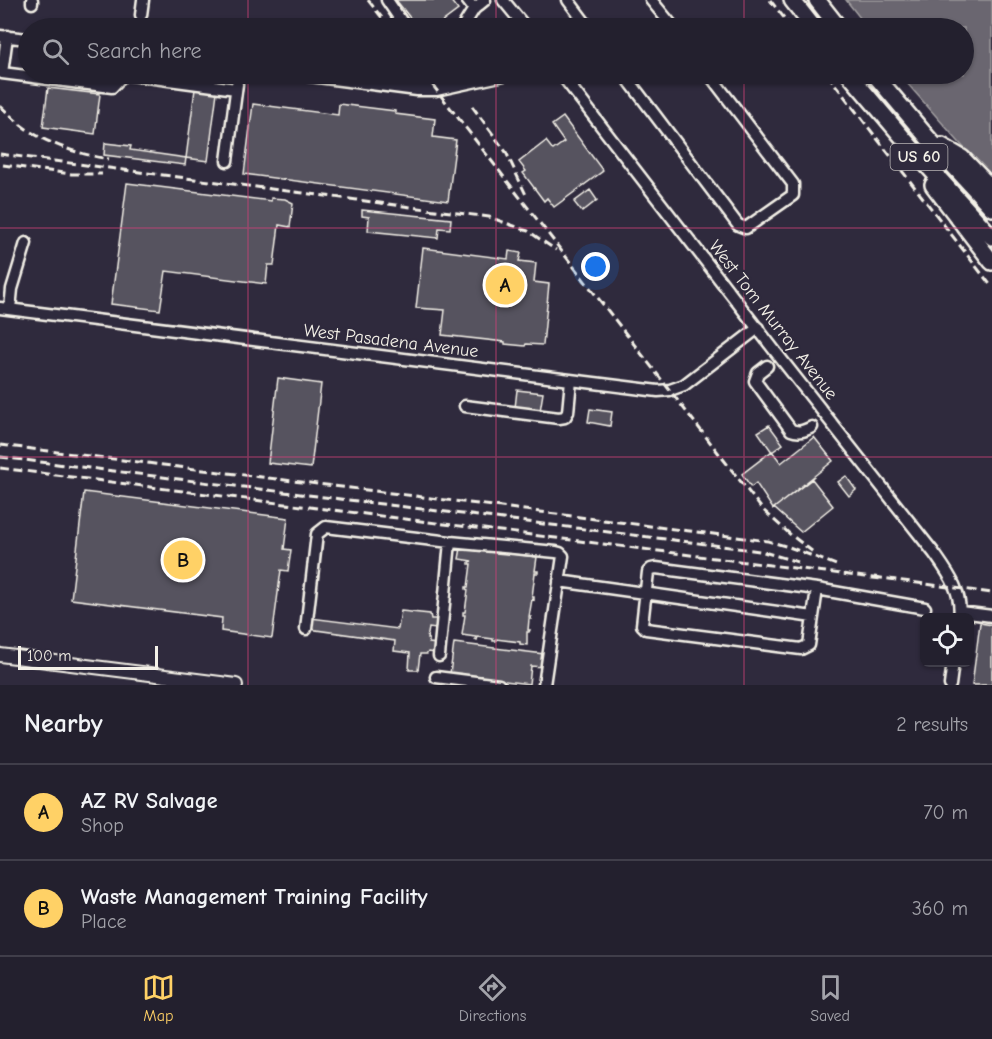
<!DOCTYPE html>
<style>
body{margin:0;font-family:"Comic Neue",sans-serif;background:#2f2d3a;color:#f1f3f6}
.controls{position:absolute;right:18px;bottom:18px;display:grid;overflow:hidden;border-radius:9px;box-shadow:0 2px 4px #0004}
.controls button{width:54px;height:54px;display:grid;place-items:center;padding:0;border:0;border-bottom:2px solid #403e4a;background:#23202e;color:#f1f3f6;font:30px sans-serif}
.scale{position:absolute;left:18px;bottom:15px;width:140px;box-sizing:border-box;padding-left:6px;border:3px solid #f4f1e8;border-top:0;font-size:16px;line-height:21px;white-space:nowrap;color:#f4f1e8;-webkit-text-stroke:4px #2f2a3d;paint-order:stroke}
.you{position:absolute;left:596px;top:267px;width:21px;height:21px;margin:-15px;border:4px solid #fff;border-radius:50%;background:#1a73e8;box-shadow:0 0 0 9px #1a73e833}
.badge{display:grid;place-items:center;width:39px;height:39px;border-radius:50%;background:#ffd166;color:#111;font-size:20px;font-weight:700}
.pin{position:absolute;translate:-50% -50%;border:3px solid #fff;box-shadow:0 2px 6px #0006}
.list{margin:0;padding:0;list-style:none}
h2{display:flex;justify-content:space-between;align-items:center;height:78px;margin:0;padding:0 24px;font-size:26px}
h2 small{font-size:20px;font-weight:400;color:#a3a3aa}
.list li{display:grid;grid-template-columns:39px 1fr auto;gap:18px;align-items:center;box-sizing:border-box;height:96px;padding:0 24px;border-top:2px solid #403e4a}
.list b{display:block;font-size:22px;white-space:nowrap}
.list p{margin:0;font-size:20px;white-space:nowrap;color:#a3a3aa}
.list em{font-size:20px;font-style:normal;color:#a3a3aa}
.icon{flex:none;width:33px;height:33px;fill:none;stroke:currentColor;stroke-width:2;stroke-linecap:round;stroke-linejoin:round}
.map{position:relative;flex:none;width:992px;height:685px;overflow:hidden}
.search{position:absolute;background:#23202e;box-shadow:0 2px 4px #0004;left:18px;right:18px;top:18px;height:66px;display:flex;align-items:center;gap:15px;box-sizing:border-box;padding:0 21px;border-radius:33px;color:#a3a3aa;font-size:22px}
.sheet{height:270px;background:#23202e}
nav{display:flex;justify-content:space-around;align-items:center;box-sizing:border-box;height:84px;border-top:2px solid #403e4a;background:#23202e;font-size:16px;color:#a3a3aa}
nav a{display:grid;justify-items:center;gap:3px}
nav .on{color:#ffd166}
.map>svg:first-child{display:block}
</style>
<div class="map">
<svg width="992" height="685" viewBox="0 0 992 685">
<rect width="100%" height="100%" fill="#2f2a3d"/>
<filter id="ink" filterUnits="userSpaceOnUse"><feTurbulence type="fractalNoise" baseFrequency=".0167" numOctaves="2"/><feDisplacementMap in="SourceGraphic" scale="12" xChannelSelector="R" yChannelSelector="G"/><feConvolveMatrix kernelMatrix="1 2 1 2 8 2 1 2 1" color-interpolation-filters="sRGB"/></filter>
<g filter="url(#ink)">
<path fill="#6a6670" stroke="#a19ea0" stroke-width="1.5" d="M846,0H992V177L965,149L899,74H964V28H868Z"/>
<path fill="#56525f" stroke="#f4f1e8" stroke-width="1.5" d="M396,0H450L458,10L434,28H418Z
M48,88L100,94L95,134L43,127Z
M195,89L217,92L208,161L186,158Z
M253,104L338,115L339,104L395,111V114L435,119L433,137L456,140L448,201L244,174Z
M563,117L603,171L554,207L547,198L544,201L523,173L526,171L519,162L546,141L553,150L564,142L552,125Z
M105,143L131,146L130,150L186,158L185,165L104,155Z
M127,183L271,201V198L285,199L293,203L290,227L279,225L274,265H268L266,284L166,271L160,310L111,304Z
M590,190L597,200L582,212L574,202Z
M362,210L451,219L450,229L439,228L438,238L368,231L369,217L362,216Z
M423,248L508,259L509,251L521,253L519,261L536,263L534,282L549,284L543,345L526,344L525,346L505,344V342L442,335L445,310L416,308Z
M278,378L321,384L311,468L268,463Z
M517,390L543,393L540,411L515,408Z
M590,409L612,412L610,426L588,422Z
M769,425L783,444L772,452L758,432Z
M814,437L833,461L773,509L756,483L751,487L742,474L772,451L781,463Z
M846,476L856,490L849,496L838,482Z
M812,479L833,506L801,532L774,508Z
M84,492L288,518L284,549L291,550L288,571L281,570L272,638L221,631L222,618L71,599Z
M461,548L537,557L535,571H538V573H535L532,597H534V600L532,599L529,617H531V619H529L528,630H530L529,632H527V645L520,644V642L496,639V641H493V639L478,637L477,640L475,639L476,637L462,635L465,615H463V612H465L468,590L466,589V587H468L471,564H469V562L472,561L459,559Z
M401,611L430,614L431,619H437L436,629L429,628L427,639H429V643L437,644L436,653L428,652L427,654H420L418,670H409L410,653L394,651L395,641L309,629L311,618L398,629Z
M980,623L992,625V685H972Z
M454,643L544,654L543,667L531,666L529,684L450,674Z"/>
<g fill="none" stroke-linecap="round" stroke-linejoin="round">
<defs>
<path id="minor" d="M387,0L406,28
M503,0L526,28
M568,0L586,24L581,28
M651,0L674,28
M32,3V0
M474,9L485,0
M141,15L143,0
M462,28L474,9L467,0
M0,36L28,39
M7,36L2,73L112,87L124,74L236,89
M295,74L417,90H436L509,74
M561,74L778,355L934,553C948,573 963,592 959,618
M624,74L738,225L746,228L793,195V184L709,74
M227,161L237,84
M0,308L658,391L670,390L684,385L758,328
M10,309L12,289L26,243
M767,366L758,373L755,381L791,430C799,433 804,431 812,427
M465,406L559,418L565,417L568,412L571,380
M559,581L813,617L817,589L925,608
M960,612L992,616
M813,617L809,645L801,649L646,629L642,625L648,572L651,569L656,568L817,589
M306,629L317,534L326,527L450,542L556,552L560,553L563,556L544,685
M439,656L450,542
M436,677L499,685
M950,685L953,662"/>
<path id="major" d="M0,655L236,685"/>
<path id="highway" d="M792,0L814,28
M817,0L839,28
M849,74L916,153L992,237
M874,74L927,137L992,208
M942,146L962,158L992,189
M933,185L992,262"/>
</defs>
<use href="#minor" stroke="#f4f1e8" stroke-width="15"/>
<use href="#major" stroke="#f4f1e8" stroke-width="16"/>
<use href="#highway" stroke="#f4f1e8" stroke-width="20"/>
<use href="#minor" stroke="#2f2a3d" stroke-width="10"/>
<use href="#major" stroke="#2f2a3d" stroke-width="12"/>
<use href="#highway" stroke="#2f2a3d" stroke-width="15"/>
<path stroke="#f4f1e8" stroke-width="3" stroke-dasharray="9 4.5" stroke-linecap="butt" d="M368,0L390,28
M770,0L792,28
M424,74L762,509L791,535L813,552
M827,74L992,287
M0,106C7,112 14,119 21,125C46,144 78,154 109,159
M472,106L506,152L527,197
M0,154L489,217L528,231L556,250
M3,165L71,174H102
M0,445L399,494L768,541L789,547L839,566
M0,457L722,546L760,551L798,562
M0,468L881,579
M874,577L992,593"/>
</g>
</g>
<path fill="none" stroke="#cc4377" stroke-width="1.5" stroke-opacity="0.55" d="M248,0V28M496,0V28M744,0V28M248,74V685M496,74V685M744,74V685M0,228H992M0,457H992"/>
<g text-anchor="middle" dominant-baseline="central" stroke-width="4.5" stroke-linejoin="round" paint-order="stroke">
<rect fill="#2f2a3d" stroke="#b9b5b5" stroke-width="1.5" x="890.5" y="144" width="57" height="26" rx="4.5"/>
<g font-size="16" font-weight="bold" fill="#f4f1e8">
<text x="919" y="157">US 60</text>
</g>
<g font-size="18" fill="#f4f1e8" stroke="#2f2a3d">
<text transform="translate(773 320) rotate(52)">West Tom Murray Avenue</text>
<text transform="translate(391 341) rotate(7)">West Pasadena Avenue</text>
</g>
</g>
</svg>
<div class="controls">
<button><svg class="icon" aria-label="locate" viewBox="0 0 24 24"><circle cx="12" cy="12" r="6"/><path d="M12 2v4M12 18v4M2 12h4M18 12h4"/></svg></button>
</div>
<div class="scale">100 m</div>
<div class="you"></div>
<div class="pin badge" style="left:505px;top:285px">A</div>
<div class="pin badge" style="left:183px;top:560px">B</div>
<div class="search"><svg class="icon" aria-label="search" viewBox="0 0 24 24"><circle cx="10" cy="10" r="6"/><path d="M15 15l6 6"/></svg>Search here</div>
</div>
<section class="sheet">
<h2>Nearby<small>2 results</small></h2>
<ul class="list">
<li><span class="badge">A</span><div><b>AZ RV Salvage</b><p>Shop</p></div><em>70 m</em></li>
<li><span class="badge">B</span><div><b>Waste Management Training Facility</b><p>Place</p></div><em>360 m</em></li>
</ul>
</section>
<nav>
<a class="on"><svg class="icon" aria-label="map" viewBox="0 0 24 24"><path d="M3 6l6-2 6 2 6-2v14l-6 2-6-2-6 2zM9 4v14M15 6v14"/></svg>Map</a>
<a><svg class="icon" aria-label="directions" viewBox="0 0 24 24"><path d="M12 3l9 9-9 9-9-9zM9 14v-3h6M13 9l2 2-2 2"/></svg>Directions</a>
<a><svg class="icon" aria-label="saved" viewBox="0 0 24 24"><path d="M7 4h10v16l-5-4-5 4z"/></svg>Saved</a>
</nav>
